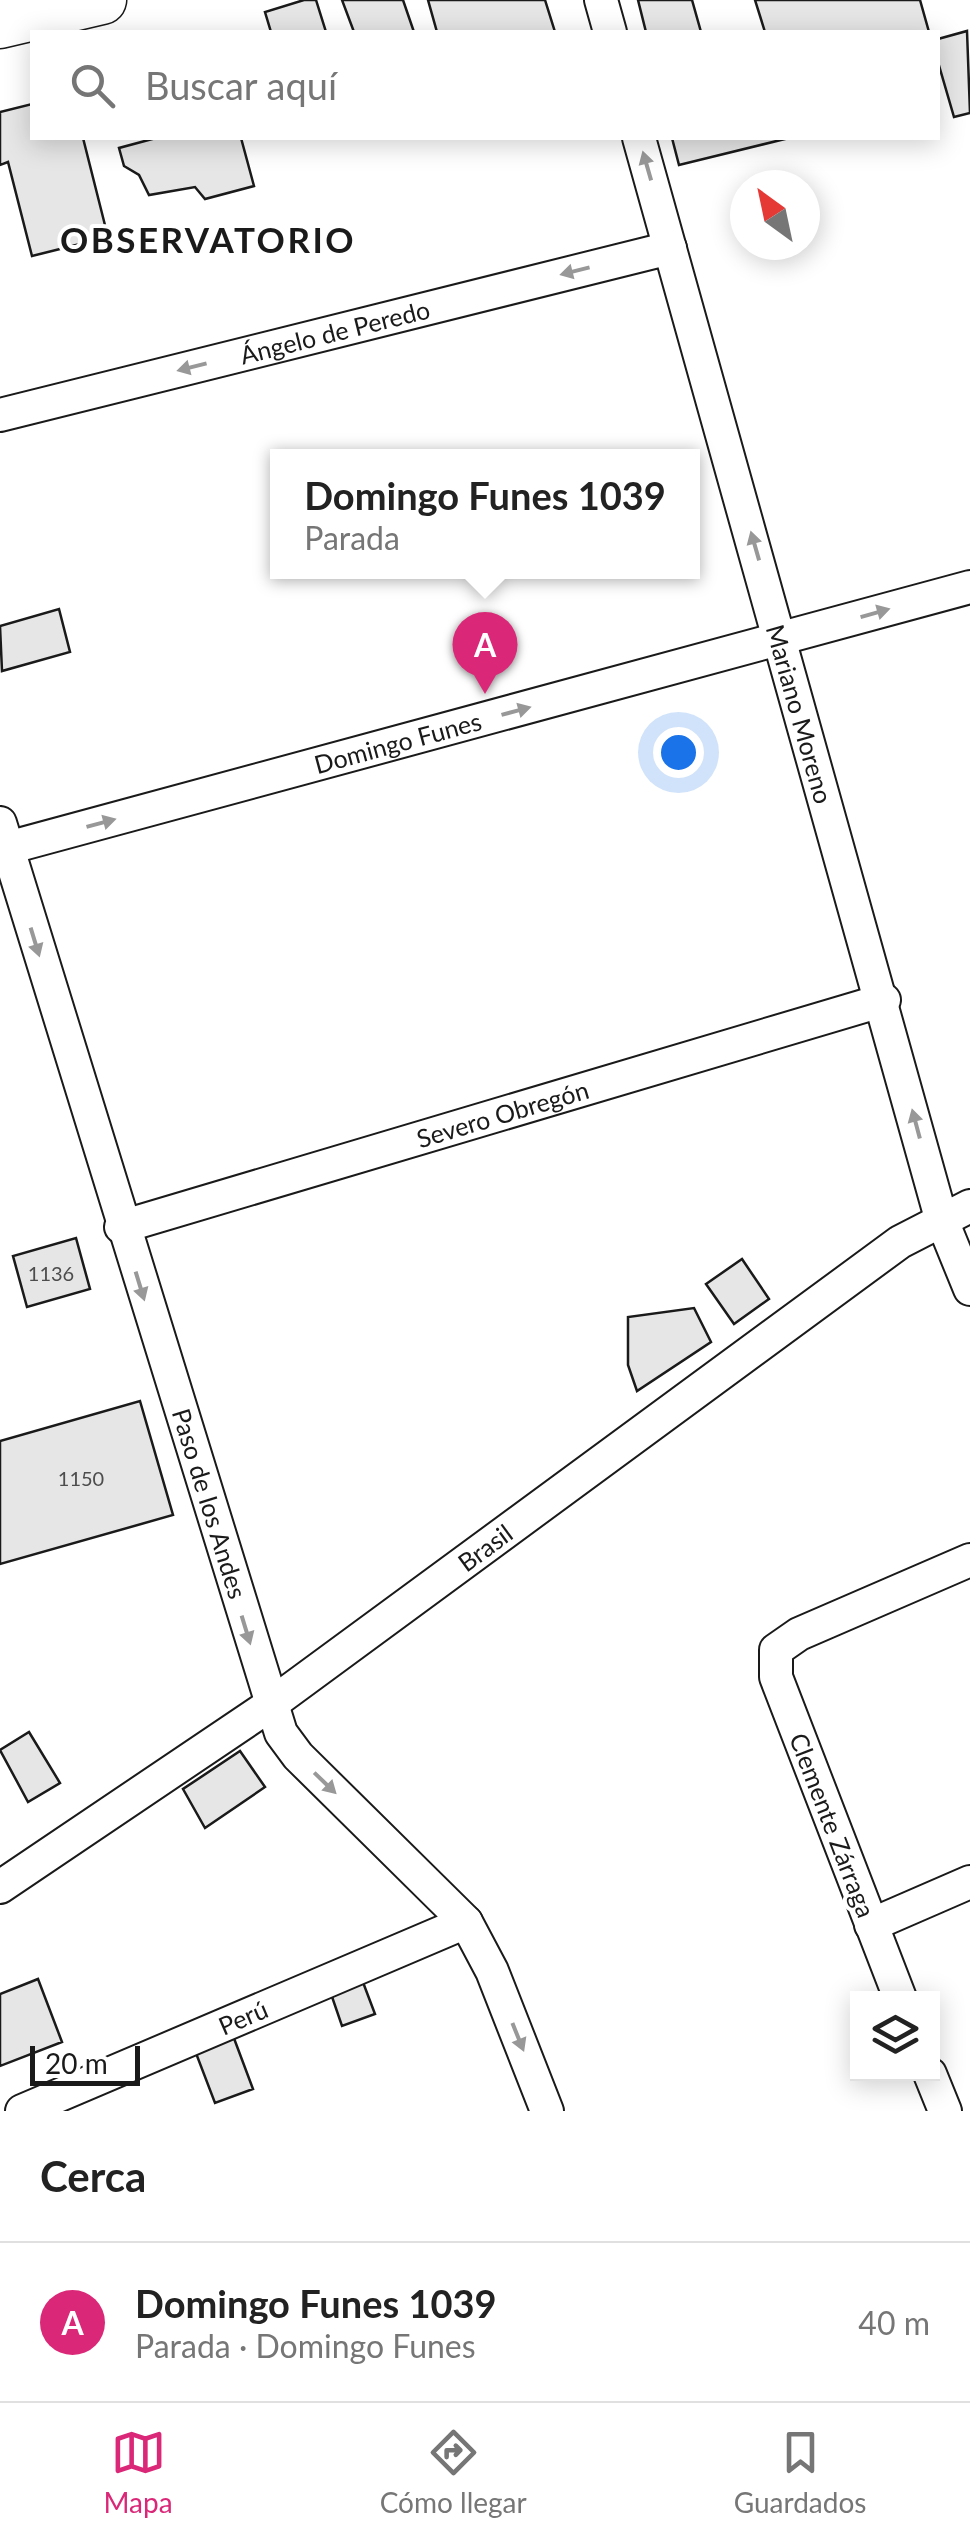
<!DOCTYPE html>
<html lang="es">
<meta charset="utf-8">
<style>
body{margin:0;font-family:Lato,sans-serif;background:#f2f2f2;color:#222}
.controls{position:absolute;right:30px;bottom:30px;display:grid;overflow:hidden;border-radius:0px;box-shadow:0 5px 25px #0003}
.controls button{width:90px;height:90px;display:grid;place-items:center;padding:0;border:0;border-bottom:2px solid #e0e0e0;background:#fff;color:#222;font:50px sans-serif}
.compass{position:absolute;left:730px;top:170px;width:90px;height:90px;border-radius:50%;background:#fff;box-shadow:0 5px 25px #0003;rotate:327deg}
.scale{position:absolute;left:30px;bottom:25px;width:110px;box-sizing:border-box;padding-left:10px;border:5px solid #1a1a1a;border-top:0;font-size:28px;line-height:35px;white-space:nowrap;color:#1a1a1a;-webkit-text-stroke:8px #fff;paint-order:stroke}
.you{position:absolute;left:678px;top:752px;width:35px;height:35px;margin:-25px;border:8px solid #fff;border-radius:50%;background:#1a73e8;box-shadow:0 0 0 15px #1a73e833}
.badge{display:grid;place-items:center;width:65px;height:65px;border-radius:50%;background:#db2777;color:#fff;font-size:32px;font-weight:700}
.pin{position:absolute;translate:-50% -82px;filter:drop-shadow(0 2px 5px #0008)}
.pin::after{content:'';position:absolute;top:52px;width:35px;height:30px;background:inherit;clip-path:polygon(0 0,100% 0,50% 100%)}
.popup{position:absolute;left:270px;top:449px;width:430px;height:130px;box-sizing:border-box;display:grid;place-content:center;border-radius:0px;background:#fff;filter:drop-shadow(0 2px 8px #0005);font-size:32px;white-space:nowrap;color:#767676}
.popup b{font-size:38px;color:#222}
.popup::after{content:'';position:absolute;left:50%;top:100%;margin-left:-20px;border:20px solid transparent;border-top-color:#fff}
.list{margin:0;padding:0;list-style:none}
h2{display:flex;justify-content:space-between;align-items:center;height:130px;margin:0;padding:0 40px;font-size:42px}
h2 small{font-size:32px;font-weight:400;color:#767676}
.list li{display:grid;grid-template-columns:65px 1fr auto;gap:30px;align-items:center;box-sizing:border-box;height:160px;padding:0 40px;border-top:2px solid #e0e0e0}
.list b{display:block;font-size:38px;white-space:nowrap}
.list p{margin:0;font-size:32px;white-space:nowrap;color:#767676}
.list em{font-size:32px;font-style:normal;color:#767676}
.icon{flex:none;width:55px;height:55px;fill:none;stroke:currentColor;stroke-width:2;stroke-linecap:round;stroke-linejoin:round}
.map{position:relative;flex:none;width:970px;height:2111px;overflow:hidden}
.search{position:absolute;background:#fff;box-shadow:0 5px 25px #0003;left:30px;right:30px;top:30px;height:110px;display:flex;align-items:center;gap:25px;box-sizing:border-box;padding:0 35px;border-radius:0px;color:#767676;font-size:38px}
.sheet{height:290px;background:#fff}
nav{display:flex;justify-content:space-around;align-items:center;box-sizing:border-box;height:140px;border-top:2px solid #e0e0e0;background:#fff;font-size:28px;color:#767676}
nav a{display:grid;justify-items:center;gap:5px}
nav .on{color:#db2777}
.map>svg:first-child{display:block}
</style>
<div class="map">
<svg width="970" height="2111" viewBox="0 0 970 2111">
<rect width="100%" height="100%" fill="#fff"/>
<path fill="#e6e6e6" stroke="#1a1a1a" stroke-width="2.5" d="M304,0H316L326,32H271L265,12Z
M342,0H403L414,32H354Z
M428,0H545L555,32H437Z
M638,0H692L701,32H646Z
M755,0H920L929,32H765Z
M967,31L970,113L954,117L938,62V39Z
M32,104V138H83L108,237L32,256L8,162L0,165V112Z
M156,138H241L254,186L205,199L195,187L149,195L139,175L124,166L119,148Z
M672,138H789L679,165Z
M59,609L70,652L2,671L0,626Z
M76,1238L90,1289L27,1307L13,1256Z
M742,1259L769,1299L734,1324L706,1284Z
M694,1308L711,1342L637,1391L628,1365V1317Z
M140,1401L173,1515L0,1564V1441Z
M29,1732L60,1783L28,1802L0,1750Z
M240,1751L265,1787L205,1828L183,1789Z
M361,1977L375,2014L342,2026L329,1988Z
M38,1979L62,2042L0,2066V1994Z
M232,2033L253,2089L215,2103L194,2048Z"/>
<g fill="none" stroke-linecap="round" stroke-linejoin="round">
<defs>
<g id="street">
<path d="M601,0L610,32"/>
<path id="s1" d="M639,138L941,1218L970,1289"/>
<path id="s2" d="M0,415L670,248"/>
<path id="s3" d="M0,823L281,1733L298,1756L466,1922L492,1971L547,2111"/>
<path id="s4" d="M0,850L970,587"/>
<path id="s5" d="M121,1227L884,1000"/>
<path id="s6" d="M0,1887L270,1705L900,1242L970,1206"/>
<path d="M871,1925L970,1882"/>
<path d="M900,1998L776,1677V1650L799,1634L970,1560"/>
<path d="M930,2074L945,2111"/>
<path id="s7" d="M22,2111L466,1922"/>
</g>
<path id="secondary" d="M0,24L102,0"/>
</defs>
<use href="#street" stroke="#1a1a1a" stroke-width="36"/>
<use href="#secondary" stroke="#1a1a1a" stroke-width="51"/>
<use href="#street" stroke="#fff" stroke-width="32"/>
<use href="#secondary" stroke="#fff" stroke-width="48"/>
</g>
<defs><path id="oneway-solid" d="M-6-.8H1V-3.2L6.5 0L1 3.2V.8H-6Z" transform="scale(2.5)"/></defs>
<g fill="#989898">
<use href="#oneway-solid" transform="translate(647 166) rotate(-106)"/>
<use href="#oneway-solid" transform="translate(575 271) rotate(166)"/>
<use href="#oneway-solid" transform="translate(192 367) rotate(166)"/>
<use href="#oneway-solid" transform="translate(755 546) rotate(-106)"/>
<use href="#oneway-solid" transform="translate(875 613) rotate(-16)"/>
<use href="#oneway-solid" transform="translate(516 711) rotate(-15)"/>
<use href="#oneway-solid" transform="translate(101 823) rotate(-15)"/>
<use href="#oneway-solid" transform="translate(35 942) rotate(73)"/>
<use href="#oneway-solid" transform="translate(916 1124) rotate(-105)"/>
<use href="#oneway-solid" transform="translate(140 1286) rotate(73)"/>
<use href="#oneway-solid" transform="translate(246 1630) rotate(73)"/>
<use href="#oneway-solid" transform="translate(325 1783) rotate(44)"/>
<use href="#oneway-solid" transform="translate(518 2037) rotate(68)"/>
</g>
<g text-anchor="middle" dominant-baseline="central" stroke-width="8" stroke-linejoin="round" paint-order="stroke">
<g font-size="20" fill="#4d4d4d">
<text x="51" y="1273">1136</text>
<text x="81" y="1478">1150</text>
</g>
<g font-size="25" fill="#1a1a1a" stroke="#fff">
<text stroke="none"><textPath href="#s2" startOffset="345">Ángelo de Peredo</textPath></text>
<text stroke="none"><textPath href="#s1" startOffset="598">Mariano Moreno</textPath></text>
<text stroke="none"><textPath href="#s4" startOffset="412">Domingo Funes</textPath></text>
<text stroke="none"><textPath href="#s5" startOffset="398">Severo Obregón</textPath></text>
<text stroke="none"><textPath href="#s3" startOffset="712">Paso de los Andes</textPath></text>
<text stroke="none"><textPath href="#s6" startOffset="592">Brasil</textPath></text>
<text transform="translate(833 1825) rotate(69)">Clemente Zárraga</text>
<text stroke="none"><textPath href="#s7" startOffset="240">Perú</textPath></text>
</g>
<g font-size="35" font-weight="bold" letter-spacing="2.5" fill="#1a1a1a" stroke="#fff">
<text x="208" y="239">OBSERVATORIO</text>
</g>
</g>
</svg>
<div class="controls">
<button><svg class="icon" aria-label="layers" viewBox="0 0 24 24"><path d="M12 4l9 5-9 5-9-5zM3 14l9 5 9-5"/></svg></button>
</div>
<svg class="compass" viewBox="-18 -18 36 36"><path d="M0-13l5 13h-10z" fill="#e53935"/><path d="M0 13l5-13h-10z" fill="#767676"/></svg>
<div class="scale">20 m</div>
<div class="you"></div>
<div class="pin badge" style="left:485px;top:694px">A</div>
<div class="popup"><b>Domingo Funes 1039</b>Parada</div>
<div class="search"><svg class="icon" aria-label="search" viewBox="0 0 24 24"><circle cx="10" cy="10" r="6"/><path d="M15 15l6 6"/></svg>Buscar aquí</div>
</div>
<section class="sheet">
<h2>Cerca<small></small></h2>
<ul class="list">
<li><span class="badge">A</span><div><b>Domingo Funes 1039</b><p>Parada · Domingo Funes</p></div><em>40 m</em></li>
</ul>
</section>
<nav>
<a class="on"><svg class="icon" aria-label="map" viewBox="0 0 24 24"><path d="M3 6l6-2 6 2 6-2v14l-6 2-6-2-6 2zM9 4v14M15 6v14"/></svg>Mapa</a>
<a><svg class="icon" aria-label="directions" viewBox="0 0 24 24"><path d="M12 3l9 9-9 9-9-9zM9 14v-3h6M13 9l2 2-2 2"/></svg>Cómo llegar</a>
<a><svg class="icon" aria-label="saved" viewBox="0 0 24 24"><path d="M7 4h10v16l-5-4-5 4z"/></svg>Guardados</a>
</nav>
